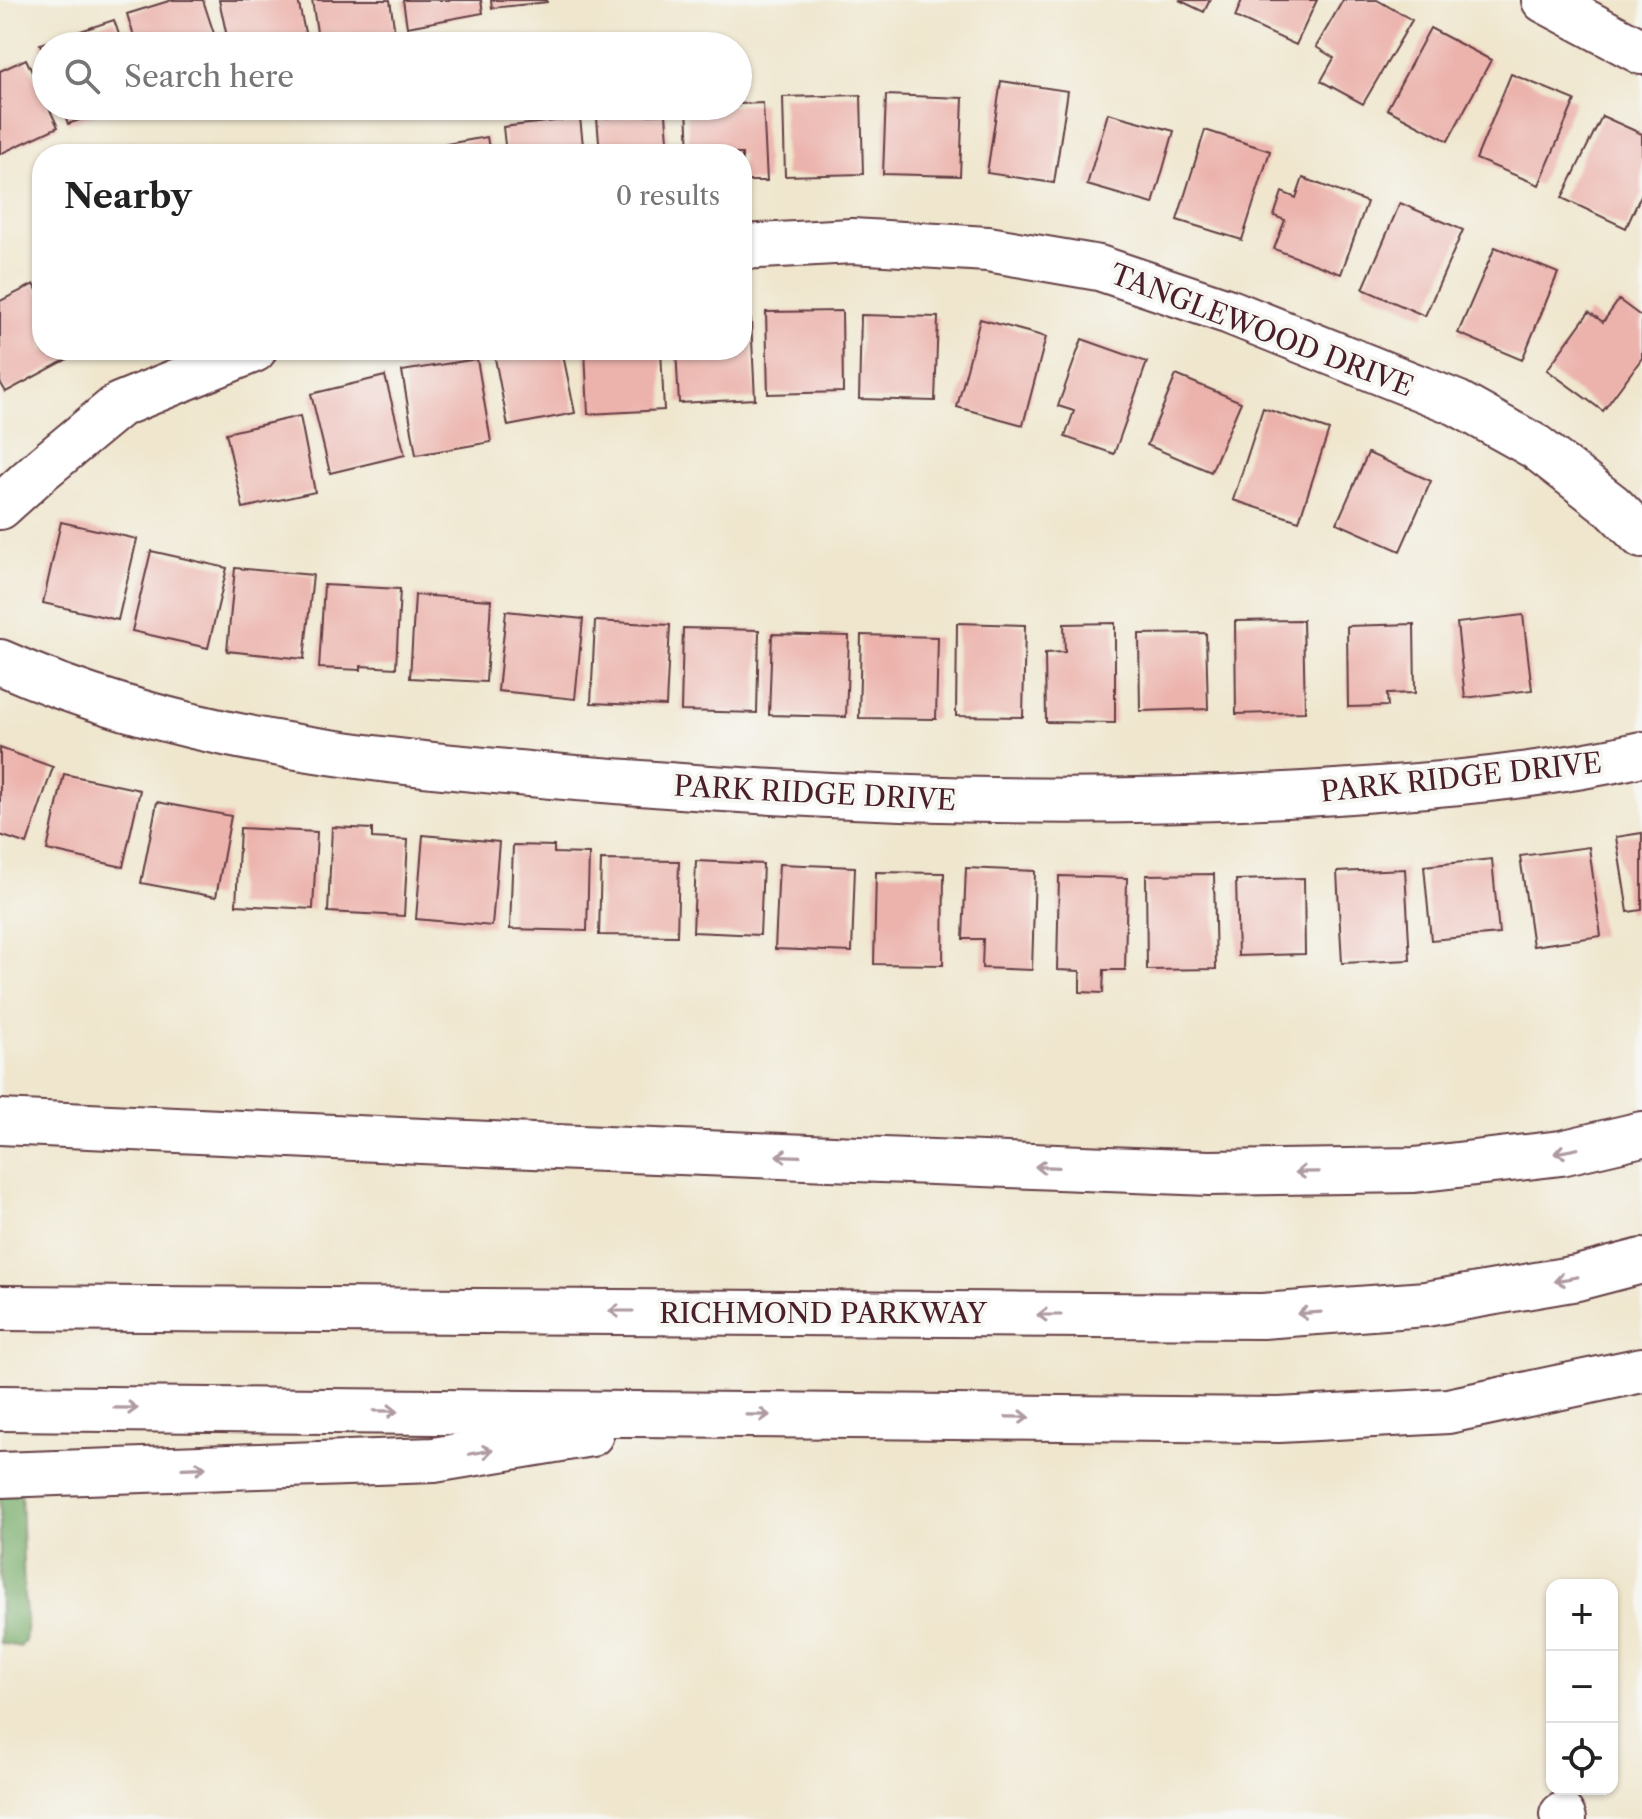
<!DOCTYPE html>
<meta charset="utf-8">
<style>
body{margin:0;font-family:"Libre Caslon Text",serif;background:#f6f6f6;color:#222}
.controls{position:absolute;right:24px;bottom:24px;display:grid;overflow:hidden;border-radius:16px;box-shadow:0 2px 6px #0004}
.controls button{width:72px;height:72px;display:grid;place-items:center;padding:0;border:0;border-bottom:2px solid #e0e0e0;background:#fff;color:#222;font:40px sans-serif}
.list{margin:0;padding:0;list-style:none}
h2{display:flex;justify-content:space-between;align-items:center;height:104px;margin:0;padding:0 32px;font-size:34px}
h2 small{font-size:26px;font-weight:400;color:#767676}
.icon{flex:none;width:44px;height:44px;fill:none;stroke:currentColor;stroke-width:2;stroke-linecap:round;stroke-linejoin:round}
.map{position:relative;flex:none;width:1642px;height:1819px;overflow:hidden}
.search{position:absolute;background:#fff;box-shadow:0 2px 6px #0004;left:32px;top:32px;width:720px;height:88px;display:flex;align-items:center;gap:20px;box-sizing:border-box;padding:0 28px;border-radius:44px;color:#767676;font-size:30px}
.panel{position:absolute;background:#fff;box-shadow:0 2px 6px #0004;left:32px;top:144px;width:720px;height:216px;border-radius:32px}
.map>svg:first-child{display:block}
</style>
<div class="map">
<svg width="1642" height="1819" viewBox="0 0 1642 1819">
<rect width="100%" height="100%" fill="#f6f6f2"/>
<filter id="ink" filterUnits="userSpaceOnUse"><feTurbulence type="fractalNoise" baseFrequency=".0125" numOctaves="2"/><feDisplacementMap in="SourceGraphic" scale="16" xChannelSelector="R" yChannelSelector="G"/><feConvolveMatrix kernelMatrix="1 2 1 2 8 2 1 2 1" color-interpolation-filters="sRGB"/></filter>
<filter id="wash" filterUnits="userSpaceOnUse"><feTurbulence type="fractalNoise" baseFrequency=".006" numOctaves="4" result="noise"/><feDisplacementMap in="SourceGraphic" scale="32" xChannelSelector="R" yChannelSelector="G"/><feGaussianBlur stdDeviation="1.8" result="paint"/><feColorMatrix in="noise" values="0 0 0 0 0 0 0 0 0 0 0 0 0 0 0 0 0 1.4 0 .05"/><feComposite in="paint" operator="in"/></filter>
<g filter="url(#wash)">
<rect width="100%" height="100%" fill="#efe6cd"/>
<path fill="#74aa68" stroke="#5f644a" stroke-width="2" d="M0,1489H21L24,1597L27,1622L25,1641L20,1647L0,1643Z"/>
<g id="blocks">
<path fill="#ecb2ac" d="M172,0H203L218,46H137L127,14Z
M219,0H298L308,46H229Z
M312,0H390L395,33L319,45Z
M403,0H481L483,13L407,27Z
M491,0H547V2L492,8Z
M1179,0H1210L1204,12Z
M1242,0H1317L1296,45L1235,17Z
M1343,0H1377L1412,20L1363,104L1321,81L1334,58L1316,47Z
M114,20L123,46H46V59L40,44Z
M1430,28L1491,60L1448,141L1387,109Z
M26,59L58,127L0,154V71Z
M1511,74L1575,100L1539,185L1476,159Z
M1001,81L1068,91L1054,183L987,173Z
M861,95L863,174L785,176L783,97Z
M886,95L963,98L960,176L883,174Z
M763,103L767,181H742V154H689L687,106H738V104Z
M62,106H120L68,124Z
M1108,113L1174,131L1153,204L1087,185Z
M666,114L669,154H600L597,118Z
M1602,116L1642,134V193L1626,228L1562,198Z
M580,118L584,154H506L503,127Z
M1205,130L1270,151L1242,240L1177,220Z
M487,137L490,154H412V150Z
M1303,178L1367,202L1341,274L1274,249L1285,220L1274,216L1282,192L1296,198Z
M1400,203L1463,230L1425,316L1363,289Z
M1495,247L1558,273L1522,360L1458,333Z
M34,284L42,299V350H70L73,356L6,392L0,382V301Z
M1619,300L1642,317V358L1603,411L1547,370L1589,312L1603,322Z
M842,311L843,392L768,394L766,312Z
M861,315L938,317L935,401L859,399Z
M980,319L1046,337L1023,425L957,407Z
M751,320L755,399L679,403L676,350H742V321Z
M1082,339L1147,362L1114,454L1065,437L1074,411L1058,406Z
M509,350H562L575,413L508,426L494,353Z
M585,350H661L664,410L588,414Z
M477,359L491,442L416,455L402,371Z
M1176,375L1241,402L1211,472L1147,445Z
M385,376L405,455L330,473L311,394Z
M1263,408L1329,430L1299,521L1233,500Z
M300,416L315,492L243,508L226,433Z
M1368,453L1431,481L1400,551L1337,523Z
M61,522L137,539L118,620L43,603Z
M151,551L227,568L208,648L132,631Z
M235,568L313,575L304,659L227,651Z
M324,585L400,589L396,668L361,666V670L319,668Z
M415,595L491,600L486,682L410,678Z
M506,611L583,619L575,699L498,691Z
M1523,615L1532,690L1465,698L1457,623Z
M1303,620L1305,712L1236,714L1235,621Z
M595,621L670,625L666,706L591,703Z
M957,623L1025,625L1023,717L956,716Z
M1115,623V723L1046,722L1045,653L1065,652L1064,624Z
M1414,624L1415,693L1387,694L1388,706L1348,707L1347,626Z
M683,628L759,630L757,713L681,711Z
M1206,633L1208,709L1140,711L1139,634Z
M772,634L849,636L846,717L769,715Z
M861,635L938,637L936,719L859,718Z
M0,748L53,767L27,844L0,835Z
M64,774L140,790L123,867L47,850Z
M157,802L231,816L216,897L141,883Z
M332,827L372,829V838L408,840L404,916L328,912Z
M240,828L317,832L313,909L236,905Z
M1642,833V910L1628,912L1616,837Z
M423,835L499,842L492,926L416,919Z
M513,845L554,846V853L589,854L587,931L510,929Z
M1589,847L1601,936L1533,946L1520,856Z
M1492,859L1499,934L1431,940L1424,866Z
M601,860L679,861L677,936L599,935Z
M696,861L763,864L760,935L693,932Z
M779,864L855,867L852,952L775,949Z
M966,868L1035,871L1032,970L982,968L983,939H963Z
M1405,869L1410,960L1342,963L1337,872Z
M876,872L944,873L943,965L874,964Z
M1214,874L1216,969L1147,970L1146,875Z
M1059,876L1127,878L1125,970H1104L1103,993L1080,992V971L1057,970Z
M1304,878L1305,954L1238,956L1236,880Z"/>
</g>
</g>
<g filter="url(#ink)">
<use href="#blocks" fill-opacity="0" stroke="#633d43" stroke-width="2"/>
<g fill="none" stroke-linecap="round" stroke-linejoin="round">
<defs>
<path id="minor" d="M1544,0L1642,52
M742,247L852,241L988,249L1099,268L1230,312L1457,403L1536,447L1612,506L1642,536
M0,507L42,469L119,405L254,350
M0,662C197,750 415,765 627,782C863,801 1100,808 1336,792C1438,785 1542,777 1642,754
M1562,1815L1564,1819"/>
<path id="highway" d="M0,1122L555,1147L1209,1173L1414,1170L1561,1153L1642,1134
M0,1308L1262,1316L1426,1304L1577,1278L1642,1261
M0,1408L1279,1420L1448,1411L1642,1370
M0,1475L434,1460L591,1434"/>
</defs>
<use href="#minor" stroke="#633d43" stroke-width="48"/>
<use href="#highway" stroke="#633d43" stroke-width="48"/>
<use href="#minor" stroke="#fff" stroke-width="44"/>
<use href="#highway" stroke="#fff" stroke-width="44"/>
</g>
<defs><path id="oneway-shaft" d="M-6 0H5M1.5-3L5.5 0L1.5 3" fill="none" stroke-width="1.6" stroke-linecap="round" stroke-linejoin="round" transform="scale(2)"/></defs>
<g stroke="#ae9aa0">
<use href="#oneway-shaft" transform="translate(1566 1151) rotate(169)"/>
<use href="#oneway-shaft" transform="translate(788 1156) rotate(-178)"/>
<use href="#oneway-shaft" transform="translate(1047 1167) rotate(-178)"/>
<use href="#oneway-shaft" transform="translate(1307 1172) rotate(179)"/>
<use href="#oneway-shaft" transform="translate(1566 1279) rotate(170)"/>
<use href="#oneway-shaft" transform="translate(621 1311) rotate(-180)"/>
<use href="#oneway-shaft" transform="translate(1309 1313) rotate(176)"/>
<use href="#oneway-shaft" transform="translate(1049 1315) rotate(-180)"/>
<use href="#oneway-shaft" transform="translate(126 1408) rotate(1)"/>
<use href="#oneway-shaft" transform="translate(386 1411) rotate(1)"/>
<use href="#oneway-shaft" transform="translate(758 1415) rotate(1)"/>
<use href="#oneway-shaft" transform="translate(1018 1417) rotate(1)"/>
<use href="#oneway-shaft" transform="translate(481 1452) rotate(-10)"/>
<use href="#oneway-shaft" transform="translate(194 1468) rotate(-2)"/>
</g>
</g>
<g text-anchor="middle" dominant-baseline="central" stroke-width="8" stroke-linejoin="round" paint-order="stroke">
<g font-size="28" fill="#4a1f2b" stroke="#f6f6f2">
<text transform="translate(1262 330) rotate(21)">TANGLEWOOD DRIVE</text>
<text transform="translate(1461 777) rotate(-6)">PARK RIDGE DRIVE</text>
<text transform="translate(815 793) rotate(3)">PARK RIDGE DRIVE</text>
<text x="823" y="1313">RICHMOND PARKWAY</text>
</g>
</g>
</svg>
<div class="controls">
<button>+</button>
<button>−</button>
<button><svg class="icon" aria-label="locate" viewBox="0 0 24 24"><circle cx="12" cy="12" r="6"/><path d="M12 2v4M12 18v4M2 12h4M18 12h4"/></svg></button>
</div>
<div class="search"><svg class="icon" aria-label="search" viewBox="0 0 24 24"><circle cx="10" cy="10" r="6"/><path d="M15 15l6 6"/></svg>Search here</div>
<section class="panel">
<h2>Nearby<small>0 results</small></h2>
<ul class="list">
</ul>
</section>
</div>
